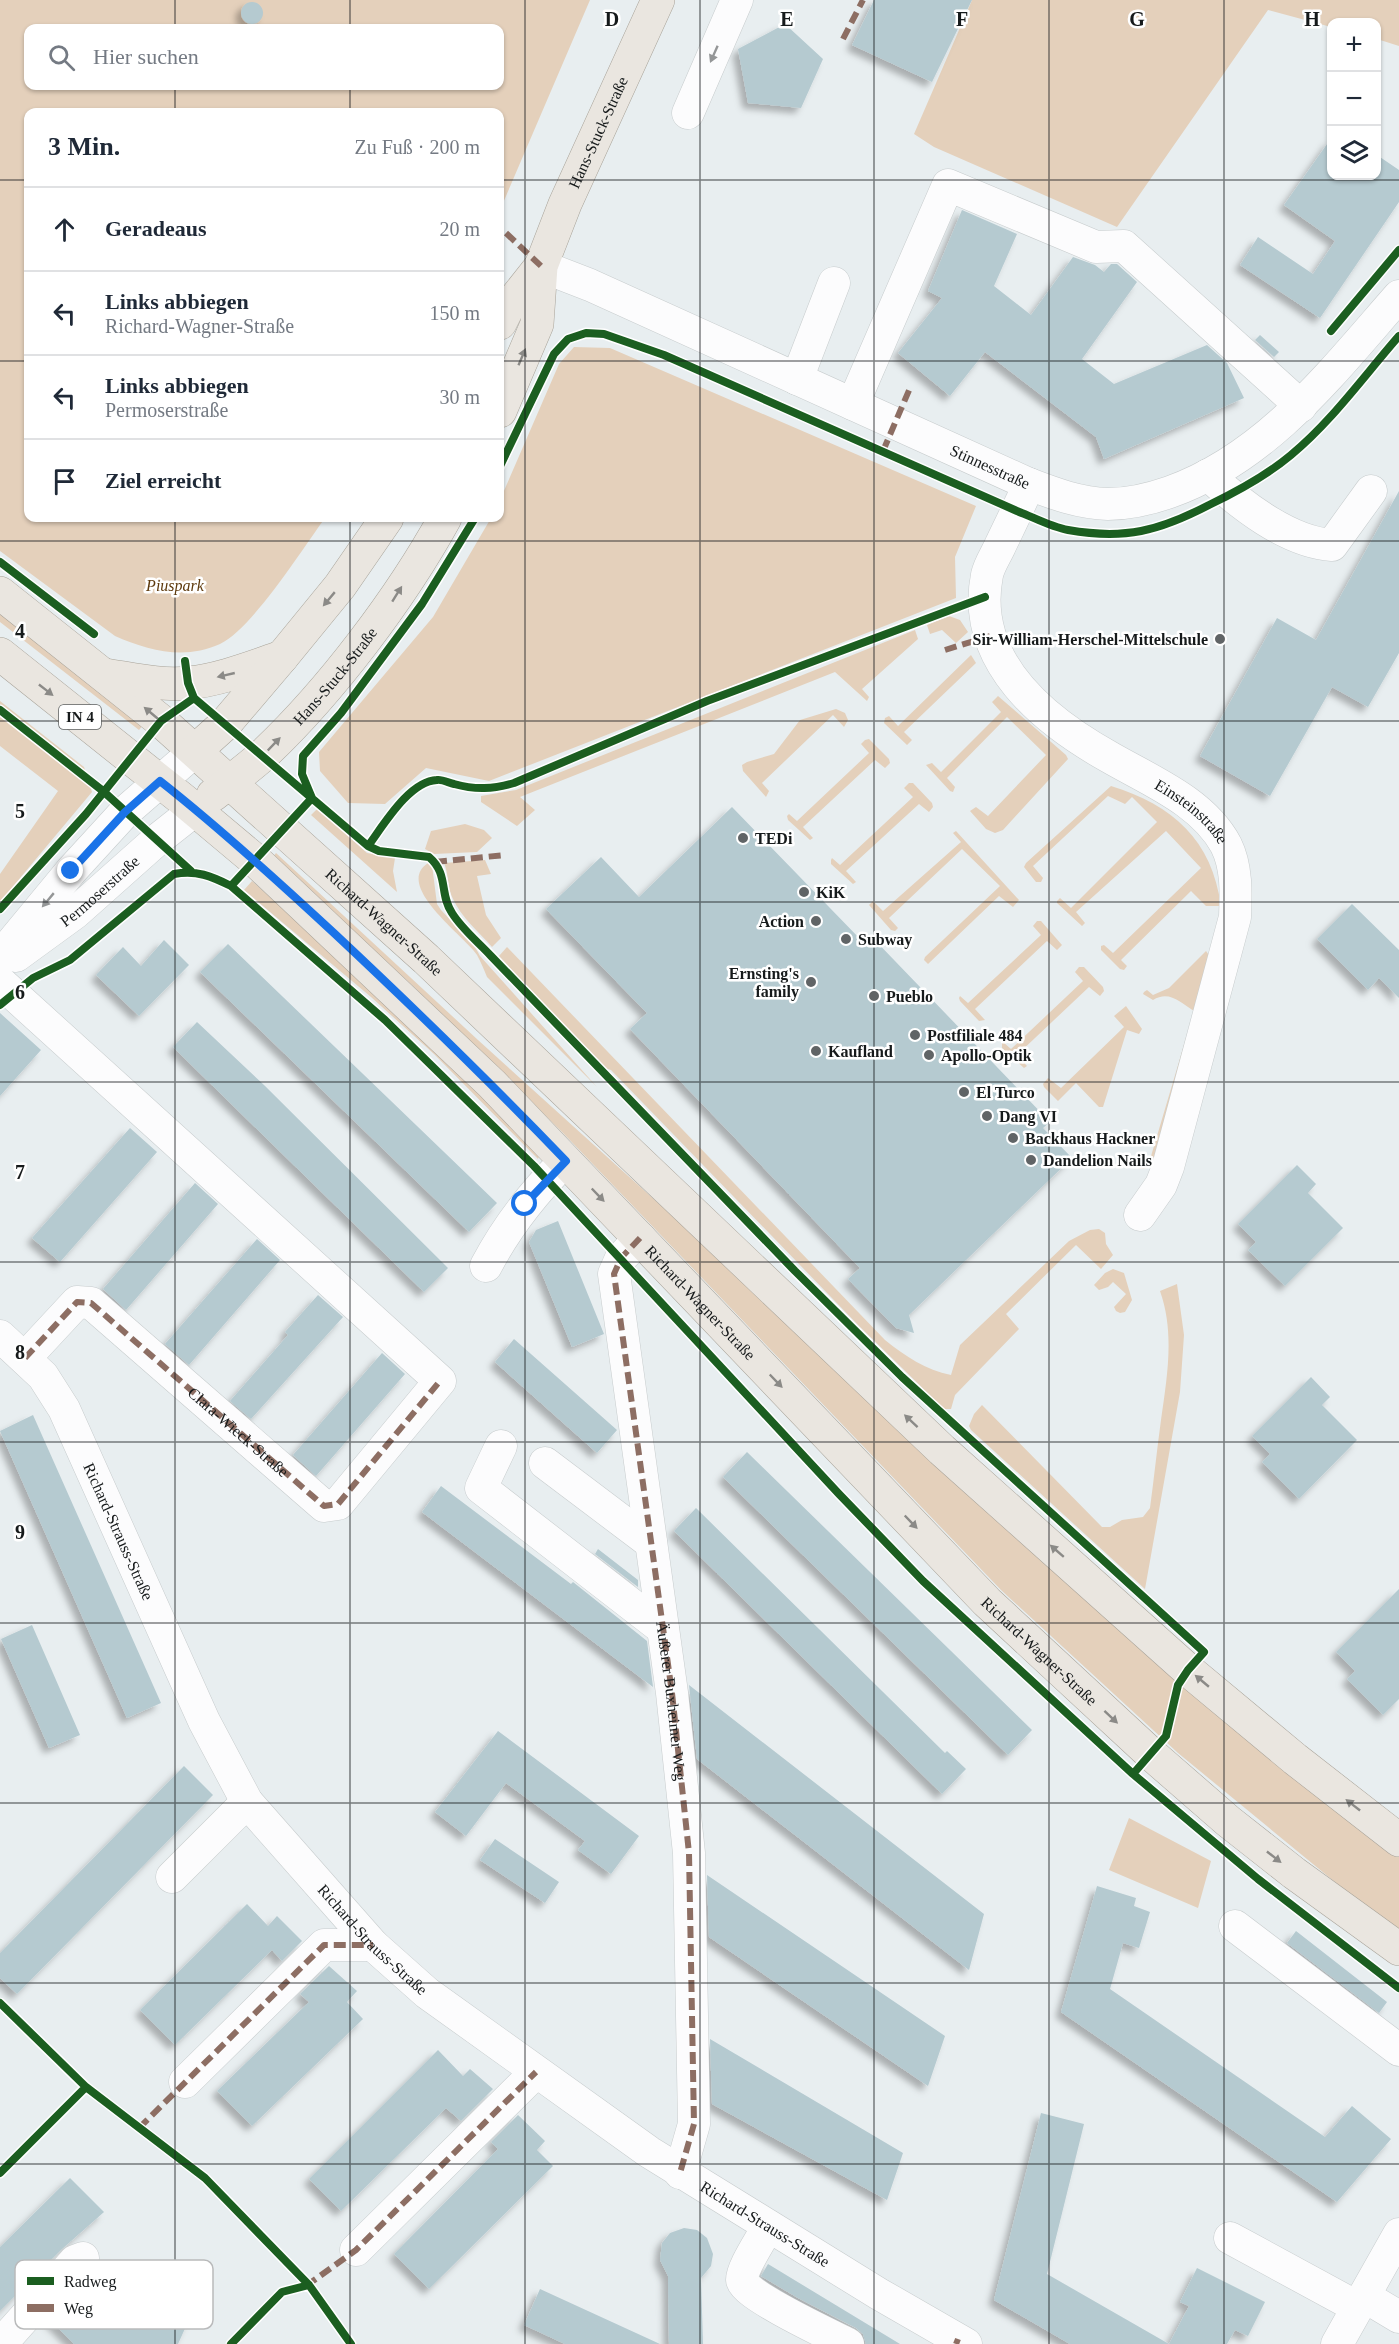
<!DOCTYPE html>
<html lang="de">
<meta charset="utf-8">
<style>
body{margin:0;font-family:"Times New Roman",serif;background:#f2f2f3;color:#1f2937}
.controls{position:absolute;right:18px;top:18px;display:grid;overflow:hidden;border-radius:12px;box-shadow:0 2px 4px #0004}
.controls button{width:54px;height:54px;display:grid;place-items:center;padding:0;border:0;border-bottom:2px solid #e0e1e3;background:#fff;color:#1f2937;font:30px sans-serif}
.stop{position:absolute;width:18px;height:18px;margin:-14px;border:4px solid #1a73e8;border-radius:50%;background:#fff}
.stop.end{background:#1a73e8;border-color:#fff;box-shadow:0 2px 6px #0008}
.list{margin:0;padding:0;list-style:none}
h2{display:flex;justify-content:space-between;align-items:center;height:78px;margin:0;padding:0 24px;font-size:26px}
h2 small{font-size:20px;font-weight:400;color:#747a83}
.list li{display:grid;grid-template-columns:39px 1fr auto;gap:18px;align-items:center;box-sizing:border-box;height:84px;padding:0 24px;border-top:2px solid #e0e1e3}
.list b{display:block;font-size:22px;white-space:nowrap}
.list p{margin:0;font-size:20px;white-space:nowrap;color:#747a83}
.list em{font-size:20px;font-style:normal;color:#747a83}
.icon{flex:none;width:33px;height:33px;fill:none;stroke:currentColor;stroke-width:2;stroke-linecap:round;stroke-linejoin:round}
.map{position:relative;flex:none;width:1399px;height:2344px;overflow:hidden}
.search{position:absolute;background:#fff;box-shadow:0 2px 4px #0004;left:24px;top:24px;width:480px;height:66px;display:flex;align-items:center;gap:15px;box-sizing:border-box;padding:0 21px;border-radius:12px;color:#747a83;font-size:22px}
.panel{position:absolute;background:#fff;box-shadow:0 2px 4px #0004;left:24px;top:108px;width:480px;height:414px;border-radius:12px}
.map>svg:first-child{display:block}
</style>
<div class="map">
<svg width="1399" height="2344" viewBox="0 0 1399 2344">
<defs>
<filter id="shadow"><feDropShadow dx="-5.5" dy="5.5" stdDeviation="3" flood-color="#0004"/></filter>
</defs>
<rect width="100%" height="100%" fill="#e8eef0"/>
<path fill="#e4d0bb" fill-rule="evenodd" d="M0,0H590L500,210V112H28V518H325C303,548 252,629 220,644C185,660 149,651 115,636L0,551ZM28,28H500V86H28Z
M972,0H1399V46L1377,39L1376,22H1332L1331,27L1268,10L1117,227L934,147L914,134Z
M574,347L610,348L976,506L955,557L956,598L489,781L426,768L385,804L348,803L320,771L319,752L433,617L491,518H500V500L559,364Z
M0,613L144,724L139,730L0,622Z
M949,616L960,620L968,632L956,643L942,630L930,634L927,625Z
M915,630L918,639L862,689L869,697L867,701L835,672L520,797L535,810L517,826L481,802V796L516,790Z
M971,655L976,663L904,732L912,740L907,745L884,723L885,718L889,716L898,726Z
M998,696L1066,755L1068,759L1003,830L995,833L986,829L970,811L976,807L988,816L1046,755L1007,717L947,778L955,787L953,792L950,791L926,765L932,763L941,772L1001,712L992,702Z
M0,701L84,767L92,792L0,902V874L58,791L0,746Z
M836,709L845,713L848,720L844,727L833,715L762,783L769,791L766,797L743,771L742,765L747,762L774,754L800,720Z
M869,739L889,759L890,763L885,768L875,760L803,827L813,838L810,840L788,820L787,816L789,814L797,821L869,753L861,744L865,740Z
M909,783H913L932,803L933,807L929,812L919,804L846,871L856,882L853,884L831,864V860L832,858L840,865L913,797L904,788Z
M1111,786C1173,805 1212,840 1221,906H1206L1191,891L1121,960L1127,966L1124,970L1120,969L1101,950V946L1104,945L1113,953L1201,868L1166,831L1076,912L1085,923L1082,926L1057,903V901L1060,898L1071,908L1157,822L1132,797L1125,804L1108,796L1033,866L1043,878L1041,882H1036L1024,867L1026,863Z
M318,808L367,853L395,858L393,871L397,892L311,815Z
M465,824L484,830L492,838L477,852L434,854L425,849L431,831Z
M956,831L1019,900L1013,907L999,896L928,964L924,960L925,957L1000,886L962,849L889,918L898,928L895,931L891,930L869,905L873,901L883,911L961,842L953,833Z
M276,853L478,1040L1171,1667L1399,1851V1930L1358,1901L1178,1753L1001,1590L563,1133L414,987L273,857Z
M485,860L491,874L477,876L486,915L501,938L492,947C479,932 461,917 453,899C447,887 449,875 444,863Z
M428,863L432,865L437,904L441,910L474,945L480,956L597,1087L487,977C484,970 481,962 477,955C466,937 393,886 428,863Z
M252,881L376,991L540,1154L538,1159L434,1054L371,997L244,890Z
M1037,921H1041L1062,945L1057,950L1047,941L975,1009L985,1020L979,1021L960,1001L959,998L960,996L968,1003L1041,935L1033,926Z
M507,947L885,1340C905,1356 926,1370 951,1375L960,1345L1069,1241L1090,1230L1099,1229L1105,1233L1106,1244L1113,1255L1101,1269L1076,1245L1006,1314L1019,1329L955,1395L951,1409H944L859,1326L611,1070L603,1068L499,956Z
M1206,951L1211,958L1152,1165C1146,1170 1137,1170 1131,1164L1132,1158L1149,1163L1194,1011C1180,1002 1169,990 1153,1000L1143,994L1144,992L1147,990L1153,995L1169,988Z
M1079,967H1084L1103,987L1104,991L1100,996L1089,987L1017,1055L1027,1066L1024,1068L1002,1048V1043L1003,1042L1011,1049L1083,981L1075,972Z
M1126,1006L1142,1029L1139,1034L1127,1030L1103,1107H1099L1076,1083L1058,1101L1044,1087L1043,1084L1048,1078L1061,1088L1124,1027L1114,1016Z
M1113,1269L1124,1273L1132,1300L1125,1312L1120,1313L1116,1311L1114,1307L1126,1294L1113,1282L1108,1287L1099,1290L1094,1285L1105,1273Z
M1177,1284L1184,1335L1180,1392L1145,1589L971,1430L969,1426L974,1414L982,1405L1102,1527H1110L1122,1520L1143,1517L1150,1508C1154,1478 1157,1449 1161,1420C1167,1377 1175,1333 1160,1291Z
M1129,1818L1211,1861L1198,1908L1109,1870Z"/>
<path fill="#b5cad0" filter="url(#shadow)" d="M874,0H972L932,82L852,45Z
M241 13a11 11 0 1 1 22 0a11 11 0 1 1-22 0Z
M785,24L823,59L801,108L748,103L738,49Z
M1332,137V176H1377V155L1399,170V202L1320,318L1240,265L1258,237L1313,274L1335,241L1284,205Z
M962,210L1017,234L994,286L1031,315L1073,257L1095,265L1104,272L1111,264H1117L1137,282L1082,359L1114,384L1207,345L1227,363L1244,398L1104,459L1096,437L985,352L950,396L898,353L942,298L928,291Z
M1260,335L1279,352L1274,357L1255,340Z
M1399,491V653L1368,707L1332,687L1270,796L1200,756L1277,618L1316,640Z
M732,807L862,941L869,934L1050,1122L1043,1128L1072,1158L909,1315L914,1333L896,1328L848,1279L860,1268L630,1029L647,1013L546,909L601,857L639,897Z
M1352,904L1399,950V998L1379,978L1368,990L1317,939Z
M164,940L189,965L139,1016L96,975L123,947L141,966Z
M228,944L497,1203L469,1232L200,972Z
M0,1013L41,1050L0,1096Z
M197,1022L264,1085L448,1268L424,1292L173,1047Z
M130,1128L157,1152L60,1262L32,1238Z
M1297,1165L1316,1184L1308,1193L1343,1228L1285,1286L1248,1250L1256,1242L1238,1224Z
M195,1183L218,1204L126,1310L103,1289Z
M558,1221L604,1334L572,1347L529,1242L536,1230Z
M257,1239L280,1260L189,1365L165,1344Z
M318,1295L343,1317L251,1419L230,1401L288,1335L285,1332Z
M514,1339L617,1430L597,1453L495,1362Z
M382,1353L405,1374L316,1476L293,1455Z
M1311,1377L1330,1397L1322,1405L1357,1440L1299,1499L1262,1462L1270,1454L1252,1436Z
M33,1415L161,1703L127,1718L0,1431Z
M747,1452L1032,1730L1008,1755L723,1477Z
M441,1486L571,1584L573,1582L647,1641L653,1687L422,1512Z
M696,1508L945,1753L947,1751L966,1769L942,1794L674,1531Z
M598,1549L638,1580V1587L595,1554Z
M1399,1589V1699L1383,1715L1347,1679L1355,1671L1336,1652Z
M32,1625L80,1735L49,1748L1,1639Z
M689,1685L984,1914L969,1970L697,1759Z
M498,1731L639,1836L611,1874L578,1850L585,1841L506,1783L466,1836L435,1812Z
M184,1766L213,1795L17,1994L0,1978V1953Z
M495,1839L559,1882L545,1903L480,1860Z
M707,1875L945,2036L928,2086L709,1937Z
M1097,1886L1136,1898L1134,1906L1150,1912L1139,1948L1123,1943L1110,1989L1325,2137L1352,2106L1391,2139L1337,2202L1061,2012Z
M247,1904L268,1926L277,1916L302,1941L282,1961L272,1950L175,2045L140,2010Z
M1296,1931L1387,2002L1379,2013L1287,1943Z
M329,1966L357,1991L347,2002L363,2019L252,2126L217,2091L309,2002L300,1994Z
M710,2039L903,2153L887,2200L712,2104Z
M438,2050L463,2076L470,2069L493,2089L461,2121L446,2108L341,2211L309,2179Z
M1041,2113L1084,2124L1047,2274L1169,2344L1189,2306L1180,2302L1197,2268L1265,2302L1248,2336L1235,2330L1227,2344H1070L994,2300Z
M518,2115L545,2141L537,2150L553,2166L429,2289L394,2254L498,2149L491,2142Z
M70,2178L104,2212L62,2249L0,2311V2247Z
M684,2228L697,2230L707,2238L713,2254L711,2266L701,2278L703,2344H669L668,2276L660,2260L662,2243L670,2233Z
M768,2264L900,2344H866L863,2334L856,2328L798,2298L761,2276Z
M163,2272L196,2304L178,2344H74L48,2318L82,2283L127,2328Z
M540,2289L660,2344H565L524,2325Z"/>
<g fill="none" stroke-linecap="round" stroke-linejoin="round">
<defs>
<g id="minor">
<path d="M688,113L737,0"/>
<path id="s1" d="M541,266L590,285L1029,484C1055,494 1079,503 1108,504C1130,504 1150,499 1170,492C1268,457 1332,372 1399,296"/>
<path d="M797,379L834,283"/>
<path d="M853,404L948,185L1096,247L1124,246L1301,406"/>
<path d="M1208,475C1240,504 1287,542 1332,545L1371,491"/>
<path id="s2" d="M1029,484C1020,505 1010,525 1000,546C996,555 989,565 987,575C970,661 1044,721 1111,758C1151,781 1203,802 1226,845C1237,867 1236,893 1235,917L1168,1167L1161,1185L1140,1215"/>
<path id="s3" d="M16,956L75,913L157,840L195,810"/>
<path d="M0,957L71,871L125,812L195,751"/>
<path d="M0,982L440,1381L338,1504L324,1506L91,1303L77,1302L25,1358"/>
<path d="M640,1238L621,1258L614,1274L672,1693L689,1853L694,2124L680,2173"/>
<path d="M486,1266C507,1226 534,1192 565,1161"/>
<path id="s4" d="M0,1336L43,1376L64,1409L204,1721L247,1802L373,1945L427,1993L649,2152L879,2294L966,2344"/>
<path d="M501,1446L481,1488L663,1629"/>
<path d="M545,1463L651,1543"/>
<path d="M172,1877L247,1802"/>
<path d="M1235,1926L1399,2050"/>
<path d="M185,2082L324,1945H373"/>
<path d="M768,2226C762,2239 742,2267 742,2280C742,2294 832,2336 848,2344"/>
<path d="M1230,2238L1357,2307"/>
<path d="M356,2250L536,2072"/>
<path d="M1364,2296L1399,2317"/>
<path d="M1,2344L75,2261L83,2258"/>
<path d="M1337,2344L1399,2234"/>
</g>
<g id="major">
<path d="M500,323L507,309L541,266"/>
<path id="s5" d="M500,411L537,324L541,266L565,204L658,0"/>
<path id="s6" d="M0,593L161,721L426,959L942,1450L1188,1670L1295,1759L1399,1840"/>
<path id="s7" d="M0,654L182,799L256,861L492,1084L987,1602L1151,1754L1228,1821L1294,1873L1399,1949"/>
<path d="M105,675C132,679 161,686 188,683C220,680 252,667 282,657"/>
<path d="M195,751L225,724L282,657L340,586L387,518"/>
<path id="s8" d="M213,795C230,782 247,769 263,755C330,692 401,598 445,518"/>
</g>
</defs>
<use href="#minor" stroke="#c7cccd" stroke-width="33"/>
<use href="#major" stroke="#a8a399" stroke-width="34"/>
<use href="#minor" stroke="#fcfcfd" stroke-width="32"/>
<use href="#major" stroke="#eae6e0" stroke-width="33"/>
<g stroke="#8d6e63" stroke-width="6" stroke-dasharray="12 6" stroke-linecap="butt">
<path d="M843,39L863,0"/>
<path d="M506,233L541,266"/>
<path d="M883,451L910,388"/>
<path d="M945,650L990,636"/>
<path d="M435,862L505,855"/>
<path id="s9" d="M640,1238L621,1258L614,1274L672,1693L689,1853L694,2124L680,2173"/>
<path id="s10" d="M25,1358L77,1302L91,1303L324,1506L338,1504L440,1381"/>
<path d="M139,2128L324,1945H373"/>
<path d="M306,2286L356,2250L536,2072"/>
<path d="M956,2344L958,2339"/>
</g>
<defs>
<path id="cycleway" d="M1331,331L1399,250
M500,466L554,354L568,339L586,333L604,334L664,355L1017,511C1033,517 1051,527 1068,530C1125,540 1159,531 1209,505C1238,491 1266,476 1291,455C1332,421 1364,376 1399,336
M0,562L94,634
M185,661L188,683L194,698L368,846L379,851L429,857C449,874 439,894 452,913C462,929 478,942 491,956L795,1271L902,1377L1204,1652L1188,1670L1178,1685L1166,1736L1133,1774
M0,710L103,791L191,871
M368,846C383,826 409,781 437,780C442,779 449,783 454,784C476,790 493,789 514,783L707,701L985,597
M231,886L312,798L302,774L303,756L341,713L422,604L475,518
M0,909L86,814L161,721L194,698
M0,1005L33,978L70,960L174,874C197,870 211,876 231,886L385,1020L534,1166L839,1494L923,1581L1133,1774L1258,1879L1399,1988
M0,2003L86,2087L205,2178L309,2285L351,2344
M0,2173L86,2087
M231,2344L282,2292L309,2285"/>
</defs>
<use href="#cycleway" stroke="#fff" stroke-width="11"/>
<use href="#cycleway" stroke="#1b5e20" stroke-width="8"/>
</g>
<defs><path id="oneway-solid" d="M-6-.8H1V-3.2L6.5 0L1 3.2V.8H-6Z" transform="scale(1.5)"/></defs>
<g fill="#949697">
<use href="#oneway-solid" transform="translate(714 54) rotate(114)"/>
<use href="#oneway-solid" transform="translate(48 900) rotate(130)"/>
</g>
<g fill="#8b8a87">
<use href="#oneway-solid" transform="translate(522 357) rotate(-67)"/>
<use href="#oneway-solid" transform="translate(397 594) rotate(-58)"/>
<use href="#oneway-solid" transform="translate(329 599) rotate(130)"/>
<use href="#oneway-solid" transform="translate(226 675) rotate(167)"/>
<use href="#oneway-solid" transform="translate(46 690) rotate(38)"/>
<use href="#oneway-solid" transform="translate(151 713) rotate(-140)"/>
<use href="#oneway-solid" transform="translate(274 744) rotate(-46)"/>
<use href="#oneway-solid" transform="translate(598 1195) rotate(46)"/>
<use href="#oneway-solid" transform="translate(776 1381) rotate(46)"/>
<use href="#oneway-solid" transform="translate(911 1421) rotate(-137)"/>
<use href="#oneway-solid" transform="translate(911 1522) rotate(46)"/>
<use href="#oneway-solid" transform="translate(1057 1551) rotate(-139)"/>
<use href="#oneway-solid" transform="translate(1202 1681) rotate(-140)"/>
<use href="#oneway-solid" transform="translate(1111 1717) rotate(43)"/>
<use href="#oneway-solid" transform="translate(1353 1805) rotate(-142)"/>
<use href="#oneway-solid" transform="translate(1274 1857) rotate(38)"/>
</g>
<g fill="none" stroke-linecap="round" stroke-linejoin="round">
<path stroke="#1a73e8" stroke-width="8" d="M71,871L125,812L160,781C221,829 278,881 335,934C414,1008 491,1083 566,1161L525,1204"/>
</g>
<path fill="none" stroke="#161a1b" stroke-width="1.5" stroke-opacity="0.55" d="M175,0V28M350,0V28M525,0V2344M700,0V2344M874,0V2344M1049,0V2344M1224,0V2344M175,86V112M350,86V112M0,180H28M500,180H1399M0,361H28M500,361H1399M175,518V2344M350,518V2344M0,541H1399M0,721H1399M0,902H1399M0,1082H1399M0,1262H1399M0,1442H1399M0,1623H1399M0,1803H1399M0,1983H1399M0,2164H1399"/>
<g fill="#606466" stroke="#fff" stroke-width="2">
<circle cx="1220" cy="639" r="6"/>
<circle cx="743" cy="838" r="6"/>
<circle cx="804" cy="892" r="6"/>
<circle cx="816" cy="921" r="6"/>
<circle cx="846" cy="939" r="6"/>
<circle cx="811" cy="982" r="6"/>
<circle cx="874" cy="996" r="6"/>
<circle cx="915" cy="1035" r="6"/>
<circle cx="816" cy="1051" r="6"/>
<circle cx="929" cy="1055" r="6"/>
<circle cx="964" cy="1092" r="6"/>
<circle cx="987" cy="1116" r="6"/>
<circle cx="1013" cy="1138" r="6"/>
<circle cx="1031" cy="1160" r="6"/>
</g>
<g text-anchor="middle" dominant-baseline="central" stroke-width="5" stroke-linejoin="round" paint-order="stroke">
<rect fill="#fff" stroke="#5c5f5f" stroke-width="1.5" x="59" y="705" width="42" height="24" rx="4.5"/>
<g font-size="15" font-weight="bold" fill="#161a1b">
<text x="80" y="717">IN 4</text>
</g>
<g font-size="16" fill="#161a1b" stroke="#fff">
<text stroke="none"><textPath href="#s5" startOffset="298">Hans-Stuck-Straße</textPath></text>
<text stroke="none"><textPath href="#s1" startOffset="492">Stinnesstraße</textPath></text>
<text stroke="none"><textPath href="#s8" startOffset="171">Hans-Stuck-Straße</textPath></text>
<text stroke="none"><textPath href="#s2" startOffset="435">Einsteinstraße</textPath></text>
<text stroke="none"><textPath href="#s3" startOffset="106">Permoserstraße</textPath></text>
<text stroke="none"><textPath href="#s6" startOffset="506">Richard-Wagner-Straße</textPath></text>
<text stroke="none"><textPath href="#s7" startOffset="956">Richard-Wagner-Straße</textPath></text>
<text stroke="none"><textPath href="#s10" startOffset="286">Clara-Wieck-Straße</textPath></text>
<text stroke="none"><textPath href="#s4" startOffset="232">Richard-Strauss-Straße</textPath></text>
<text stroke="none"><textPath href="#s7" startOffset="1442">Richard-Wagner-Straße</textPath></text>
<text stroke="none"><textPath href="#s9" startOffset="476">Äußerer Buxheimer Weg</textPath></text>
<text stroke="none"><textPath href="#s4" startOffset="718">Richard-Strauss-Straße</textPath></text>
<text stroke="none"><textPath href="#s4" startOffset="1204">Richard-Strauss-Straße</textPath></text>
</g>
<g font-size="16" font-style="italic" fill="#5e3a0d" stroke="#fff">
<text x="175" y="585">Piuspark</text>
</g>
<g font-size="16" font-weight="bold" fill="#161a1b" stroke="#fff" text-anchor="start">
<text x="1208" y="639" text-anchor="end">Sir-William-Herschel-Mittelschule</text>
<text x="755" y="838">TEDi</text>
<text x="816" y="892">KiK</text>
<text x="804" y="921" text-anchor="end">Action</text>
<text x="858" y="939">Subway</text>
<text x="799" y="973" text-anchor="end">Ernsting's<tspan x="799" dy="18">family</tspan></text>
<text x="886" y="996">Pueblo</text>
<text x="927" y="1035">Postfiliale 484</text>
<text x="828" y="1051">Kaufland</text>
<text x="941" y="1055">Apollo-Optik</text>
<text x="976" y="1092">El Turco</text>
<text x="999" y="1116">Dang VI</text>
<text x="1025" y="1138">Backhaus Hackner</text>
<text x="1043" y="1160">Dandelion Nails</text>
</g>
</g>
<rect x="15" y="2260" width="198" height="69" rx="9" fill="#fff" stroke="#b9babb" stroke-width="1.5"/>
<rect x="27" y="2277" width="27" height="8" fill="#1b5e20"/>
<rect x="27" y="2304" width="27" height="8" fill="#8d6e63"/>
<g font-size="16" fill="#161a1b">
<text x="64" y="2287">Radweg</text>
<text x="64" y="2314">Weg</text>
</g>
<g font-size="20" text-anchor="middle" font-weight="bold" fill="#161a1b" stroke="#fff" stroke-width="5" stroke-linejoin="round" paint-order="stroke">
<text x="612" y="26">D</text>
<text x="787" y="26">E</text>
<text x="962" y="26">F</text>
<text x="1137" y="26">G</text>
<text x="1312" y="26">H</text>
<text x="20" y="638">4</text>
<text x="20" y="818">5</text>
<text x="20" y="999">6</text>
<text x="20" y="1179">7</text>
<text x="20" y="1359">8</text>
<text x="20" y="1539">9</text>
</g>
</svg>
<div class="controls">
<button>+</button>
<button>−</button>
<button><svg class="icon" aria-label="layers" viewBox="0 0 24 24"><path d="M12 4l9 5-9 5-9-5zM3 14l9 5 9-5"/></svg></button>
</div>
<div class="stop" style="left:525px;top:1204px"></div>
<div class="stop end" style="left:71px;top:871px"></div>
<div class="search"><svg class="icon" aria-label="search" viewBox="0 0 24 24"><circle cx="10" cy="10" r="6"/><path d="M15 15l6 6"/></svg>Hier suchen</div>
<section class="panel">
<h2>3 Min.<small>Zu Fuß · 200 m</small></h2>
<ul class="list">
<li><svg class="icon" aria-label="ahead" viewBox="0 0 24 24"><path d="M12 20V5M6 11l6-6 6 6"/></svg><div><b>Geradeaus</b></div><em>20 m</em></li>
<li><svg class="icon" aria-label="left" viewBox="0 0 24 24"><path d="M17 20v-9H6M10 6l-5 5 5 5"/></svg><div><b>Links abbiegen</b><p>Richard-Wagner-Straße</p></div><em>150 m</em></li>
<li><svg class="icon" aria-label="left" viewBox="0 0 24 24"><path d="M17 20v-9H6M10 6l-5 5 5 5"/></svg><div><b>Links abbiegen</b><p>Permoserstraße</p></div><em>30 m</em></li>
<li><svg class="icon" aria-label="arrive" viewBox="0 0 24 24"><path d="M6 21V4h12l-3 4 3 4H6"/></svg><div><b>Ziel erreicht</b></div></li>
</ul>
</section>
</div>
